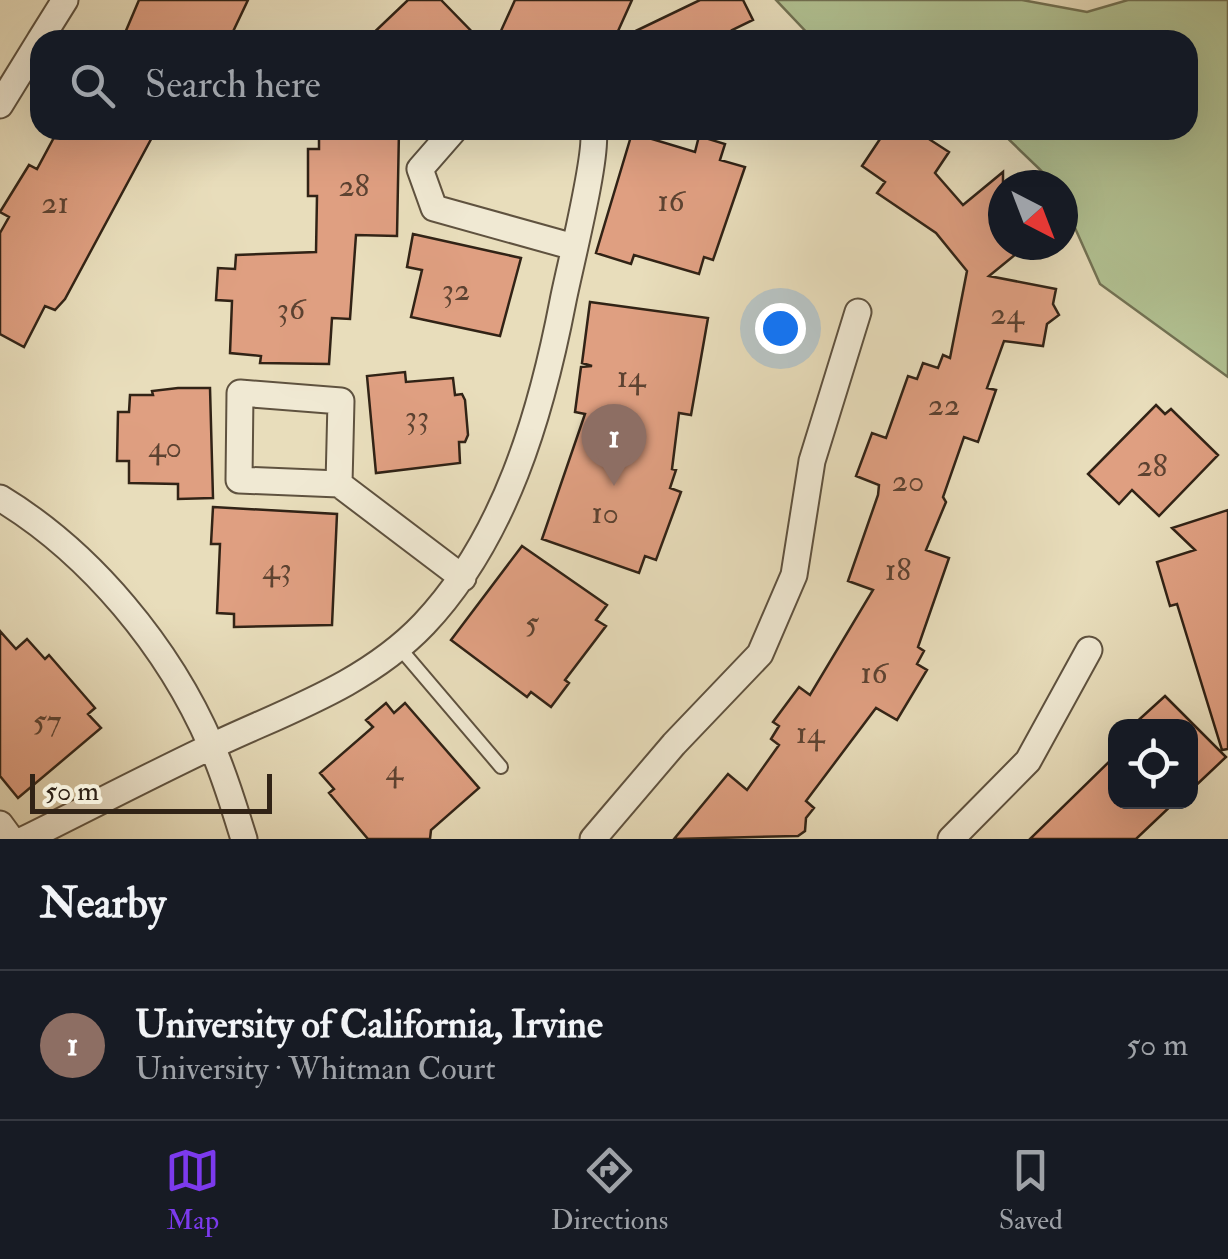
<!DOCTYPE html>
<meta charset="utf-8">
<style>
body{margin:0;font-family:"IM FELL Double Pica",serif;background:#20242c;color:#f1f3f6}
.controls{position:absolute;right:30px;bottom:30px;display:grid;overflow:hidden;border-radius:20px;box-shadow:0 10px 40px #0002}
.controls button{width:90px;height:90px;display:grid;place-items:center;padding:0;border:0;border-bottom:2px solid #363941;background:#171b24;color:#f1f3f6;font:50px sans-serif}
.compass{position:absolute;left:988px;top:170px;width:90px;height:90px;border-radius:50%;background:#171b24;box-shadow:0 10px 40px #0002;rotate:138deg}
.scale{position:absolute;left:30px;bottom:25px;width:242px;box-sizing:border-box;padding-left:10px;border:5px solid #312316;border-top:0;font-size:28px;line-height:35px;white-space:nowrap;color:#312316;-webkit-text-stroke:8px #f0e9d3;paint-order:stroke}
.you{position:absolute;left:780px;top:328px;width:35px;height:35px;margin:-25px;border:8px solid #fff;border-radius:50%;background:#1a73e8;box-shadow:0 0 0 15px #1a73e833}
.badge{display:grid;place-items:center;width:65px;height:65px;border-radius:50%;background:#7c3aed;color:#fff;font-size:32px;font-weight:700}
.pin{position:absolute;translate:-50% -82px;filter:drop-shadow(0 2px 5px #0008)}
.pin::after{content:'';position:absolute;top:52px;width:35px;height:30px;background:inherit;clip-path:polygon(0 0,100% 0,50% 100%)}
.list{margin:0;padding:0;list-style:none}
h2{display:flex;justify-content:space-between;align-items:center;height:130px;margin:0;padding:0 40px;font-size:42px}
h2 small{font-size:32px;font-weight:400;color:#9ea1a6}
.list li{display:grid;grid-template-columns:65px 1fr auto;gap:30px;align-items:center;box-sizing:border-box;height:150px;padding:0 40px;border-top:2px solid #363941}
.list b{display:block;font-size:38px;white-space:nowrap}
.list p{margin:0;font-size:32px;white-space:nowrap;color:#9ea1a6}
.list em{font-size:32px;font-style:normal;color:#9ea1a6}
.icon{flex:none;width:55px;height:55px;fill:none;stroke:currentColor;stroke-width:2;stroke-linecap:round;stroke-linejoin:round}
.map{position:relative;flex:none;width:1228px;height:839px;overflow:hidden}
.search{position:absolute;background:#171b24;box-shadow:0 10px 40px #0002;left:30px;right:30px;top:30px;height:110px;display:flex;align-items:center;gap:25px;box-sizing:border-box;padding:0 35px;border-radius:30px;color:#9ea1a6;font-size:38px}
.sheet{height:280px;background:#171b24}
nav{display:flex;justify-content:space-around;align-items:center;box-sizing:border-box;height:140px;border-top:2px solid #363941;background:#171b24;font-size:28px;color:#9ea1a6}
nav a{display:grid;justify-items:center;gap:5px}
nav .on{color:#7c3aed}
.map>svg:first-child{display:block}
</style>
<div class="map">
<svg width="1228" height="839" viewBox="0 0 1228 839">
<rect width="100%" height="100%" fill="#e8ddbb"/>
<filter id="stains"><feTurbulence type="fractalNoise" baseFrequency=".002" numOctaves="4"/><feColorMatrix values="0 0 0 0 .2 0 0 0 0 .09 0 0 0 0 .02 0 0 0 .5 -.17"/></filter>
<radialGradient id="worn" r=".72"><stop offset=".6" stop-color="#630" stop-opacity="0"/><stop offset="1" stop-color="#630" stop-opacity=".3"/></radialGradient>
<path fill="#b2c293" stroke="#727254" stroke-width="2.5" d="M776,0H1022L1087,12L1128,0H1228V377L1100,284L1063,201V185H1056L999,130H1188V40H814Z"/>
<path fill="#df9f81" stroke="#312316" stroke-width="2.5" d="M139,0H248L229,40H122Z
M408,0H441L480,40H366Z
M515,0H632L614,40H517L500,33Z
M700,0H743L753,20L732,30L736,40H617Z
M58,130H156L65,299L55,310L45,306L24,347L0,334V233L9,217L0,212L29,165L37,169Z
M319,130H399L397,236L356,235L350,319L332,318L329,364L260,363L261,356L230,353L232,301L216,300L218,268L235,269L236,255L316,252L317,196H308V149H319Z
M886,130H915L949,152L935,173L963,205L1003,172V245H1027L989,276L1056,289L1053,304L1059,315L1047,324L1043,346L1004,341L987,388L996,390L978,442L964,437L943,497L946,502L926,550L949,558L918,647L924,651L917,664L927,670L897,720L876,708L806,801L814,808L806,818L805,831L798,836L674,839L728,774L747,790L779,745L771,739L779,726L773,722L799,687L810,695L873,590L848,581L878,495L879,485L856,476L872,433L886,438L908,376L917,379L923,363L938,368L943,355L950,358L967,271L936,233L877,193L885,182L862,166Z
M632,133L695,152L699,136L725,144L720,160L745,167L713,260L704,257L699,274L634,255L631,264L596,253Z
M413,234L521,258L500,336L411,317L422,270L407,267Z
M590,302L708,318L691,415L679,413L672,469L676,470L670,488L681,492L656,560L645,556L639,573L542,539L585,414L575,412L581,367L592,366L582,363Z
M405,372L406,382L453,378L455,395L462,394L465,400L468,435L465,442H459L460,463L376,473L367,376Z
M178,388H210L213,498L178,499V484L129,483V461H117L118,412H129L130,395H153L152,391Z
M1156,405L1165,414L1171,409L1218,455L1159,516L1132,490L1119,504L1088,474Z
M213,507L337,514L332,625L234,627V614L217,613L220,544H211Z
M1228,510V749L1222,750L1177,604L1170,606L1157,562L1195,550L1172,528Z
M522,546L607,605L596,620L606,626L565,680L569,683L551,707L531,692L527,697L451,640Z
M0,631L16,649L27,639L45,659L49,655L95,708L88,714L101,728L18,798L0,776Z
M1165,696L1226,757L1190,791V726H1132Z
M386,703L394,713L405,703L479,788L431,830L430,839H368L329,793L334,789L320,773L373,727L366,720Z
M1116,755V802H1175L1136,839H1030Z"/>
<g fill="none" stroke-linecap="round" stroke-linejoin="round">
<defs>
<path id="lane" d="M398,646L501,767"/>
<path id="street" d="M40,40L65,0
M0,105L40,40
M454,130L420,169L434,208L574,247
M339,484L239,480L240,393L341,401L339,484L463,578
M0,498C91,553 169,648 211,745C225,775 234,808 244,839
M0,824L11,839
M25,839C86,809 147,777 208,748C283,712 365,686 424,624C505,538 541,415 563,301C569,270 599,152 593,130
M593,839L674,744L760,654L794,575L812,461L858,312
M951,839L1028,761L1089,650"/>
</defs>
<use href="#lane" stroke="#5f523f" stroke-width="16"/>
<use href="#street" stroke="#5f523f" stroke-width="29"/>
<use href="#lane" stroke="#f0e9d3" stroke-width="12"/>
<use href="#street" stroke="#f0e9d3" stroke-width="25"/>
</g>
<g text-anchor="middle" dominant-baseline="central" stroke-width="10" stroke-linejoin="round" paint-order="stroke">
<g font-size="32" fill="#5c4231">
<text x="354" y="186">28</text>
<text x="671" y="201">16</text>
<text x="55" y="203">21</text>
<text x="456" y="290">32</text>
<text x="291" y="309">36</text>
<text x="1007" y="314">24</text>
<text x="631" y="377">14</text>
<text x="944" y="405">22</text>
<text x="417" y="417">33</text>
<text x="165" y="447">40</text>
<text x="1152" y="466">28</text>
<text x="908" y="481">20</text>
<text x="605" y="513">10</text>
<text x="277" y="569">43</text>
<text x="898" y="570">18</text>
<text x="532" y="623">5</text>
<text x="874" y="673">16</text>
<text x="47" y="721">57</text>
<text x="810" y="733">14</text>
<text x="394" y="770">4</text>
</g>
</g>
<rect width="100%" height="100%" filter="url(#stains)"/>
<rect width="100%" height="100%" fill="url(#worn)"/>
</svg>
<div class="controls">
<button><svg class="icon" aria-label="locate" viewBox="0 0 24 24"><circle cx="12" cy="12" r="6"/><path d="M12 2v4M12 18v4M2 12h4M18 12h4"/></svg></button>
</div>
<svg class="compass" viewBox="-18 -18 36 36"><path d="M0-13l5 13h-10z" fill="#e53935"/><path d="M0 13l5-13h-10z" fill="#9ea1a6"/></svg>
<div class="scale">50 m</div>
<div class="you"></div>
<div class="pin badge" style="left:614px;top:486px;background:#8d6e63">1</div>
<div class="search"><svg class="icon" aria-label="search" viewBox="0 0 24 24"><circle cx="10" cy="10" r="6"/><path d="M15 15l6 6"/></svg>Search here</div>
</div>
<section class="sheet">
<h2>Nearby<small></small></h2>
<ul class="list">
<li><span class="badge" style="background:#8d6e63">1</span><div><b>University of California, Irvine</b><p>University · Whitman Court</p></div><em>50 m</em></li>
</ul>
</section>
<nav>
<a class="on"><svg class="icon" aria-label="map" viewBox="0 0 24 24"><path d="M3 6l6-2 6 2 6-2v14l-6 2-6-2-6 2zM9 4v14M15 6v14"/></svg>Map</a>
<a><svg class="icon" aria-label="directions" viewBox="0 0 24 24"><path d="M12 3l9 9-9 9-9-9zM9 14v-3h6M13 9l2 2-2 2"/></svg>Directions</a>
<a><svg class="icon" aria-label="saved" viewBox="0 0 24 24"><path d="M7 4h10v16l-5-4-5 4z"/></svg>Saved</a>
</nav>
